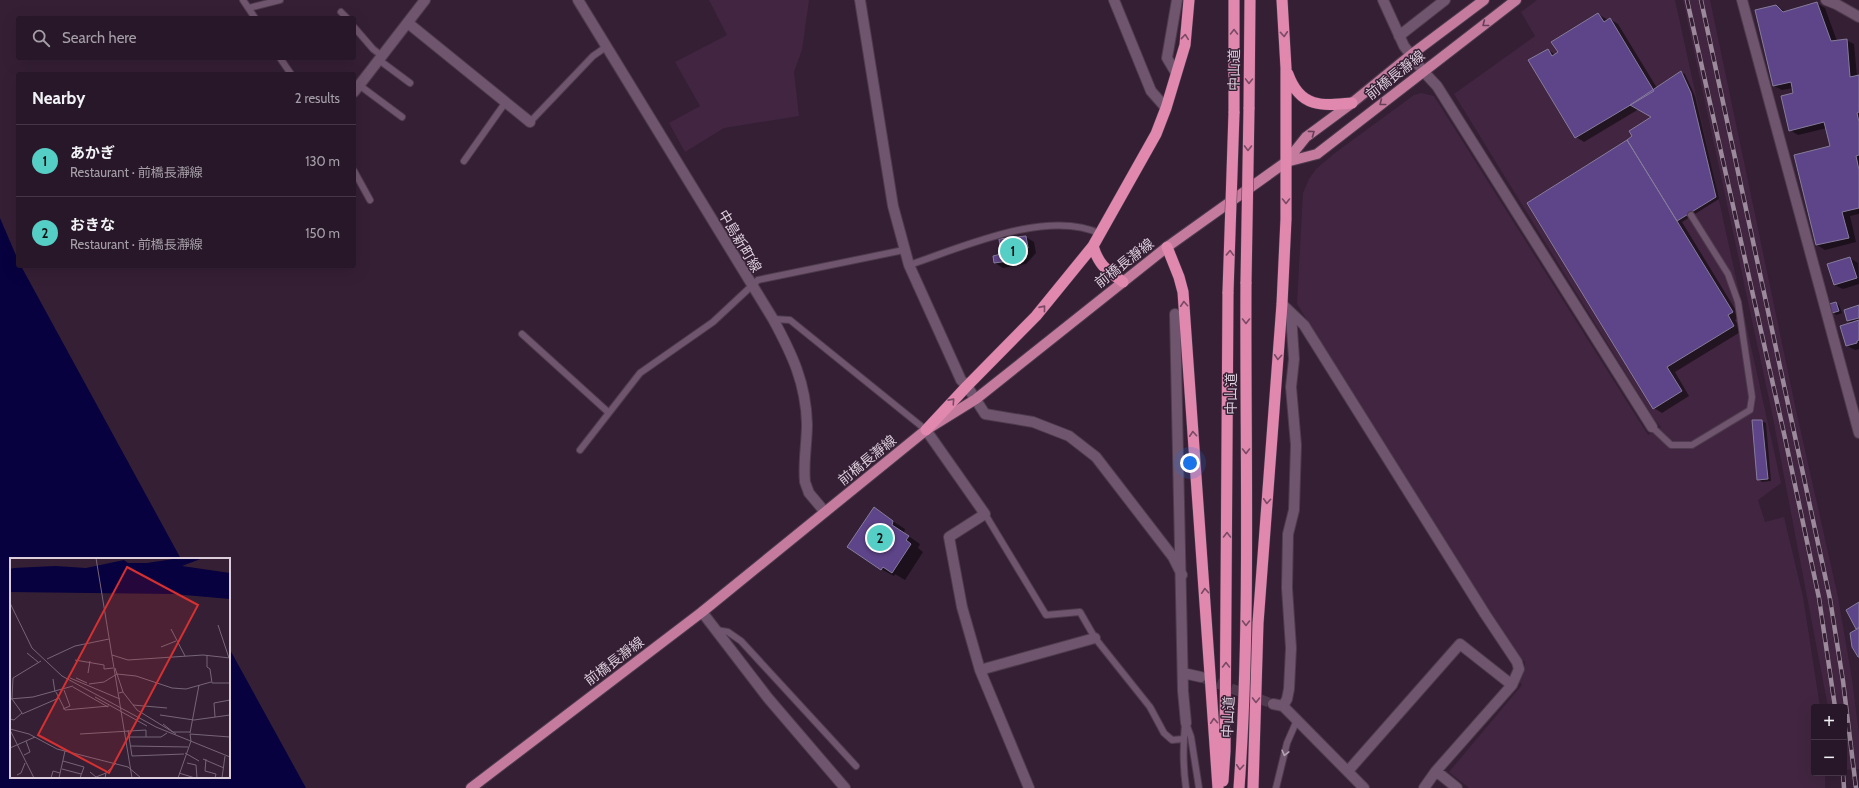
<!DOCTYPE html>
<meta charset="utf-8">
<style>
body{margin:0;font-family:Cabin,"Noto Sans JP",sans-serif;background:#342434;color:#f1f3f6}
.controls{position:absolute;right:12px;bottom:12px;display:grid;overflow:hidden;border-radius:4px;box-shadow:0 4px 16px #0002}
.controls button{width:36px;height:36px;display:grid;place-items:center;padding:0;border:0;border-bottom:1px solid #443645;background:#281728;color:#f1f3f6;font:20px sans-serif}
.you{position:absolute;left:1190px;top:463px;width:14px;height:14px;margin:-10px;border:3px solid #fff;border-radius:50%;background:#1a73e8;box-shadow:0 0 0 6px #1a73e833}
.badge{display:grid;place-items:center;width:26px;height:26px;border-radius:50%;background:#55cec6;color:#111;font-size:13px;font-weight:700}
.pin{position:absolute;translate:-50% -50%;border:2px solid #fff;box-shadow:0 1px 4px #0006}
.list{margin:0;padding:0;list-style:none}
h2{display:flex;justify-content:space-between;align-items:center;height:52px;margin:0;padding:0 16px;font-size:17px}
h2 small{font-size:13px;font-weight:400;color:#a59fa8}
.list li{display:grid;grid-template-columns:26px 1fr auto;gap:12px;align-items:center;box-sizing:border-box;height:72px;padding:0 16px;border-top:1px solid #443645}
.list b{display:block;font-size:15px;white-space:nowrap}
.list p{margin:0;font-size:13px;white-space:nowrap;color:#a59fa8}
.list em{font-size:13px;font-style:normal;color:#a59fa8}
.icon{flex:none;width:22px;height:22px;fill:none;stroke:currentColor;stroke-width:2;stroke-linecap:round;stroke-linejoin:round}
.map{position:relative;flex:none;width:1859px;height:788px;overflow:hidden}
.search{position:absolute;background:#281728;box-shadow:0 4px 16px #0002;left:16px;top:16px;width:340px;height:44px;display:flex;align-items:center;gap:10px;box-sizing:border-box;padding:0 14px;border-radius:4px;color:#a59fa8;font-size:15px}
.panel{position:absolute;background:#281728;box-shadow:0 4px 16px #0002;left:16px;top:72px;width:340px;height:196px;border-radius:4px}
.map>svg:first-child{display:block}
</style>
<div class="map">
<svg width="1859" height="788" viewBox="0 0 1859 788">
<rect width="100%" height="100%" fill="#351f35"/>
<path fill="#422641" d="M709,0H809L802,50L794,72L799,116L724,128L685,152L669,123L700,106L675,62L727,35Z
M1537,0H1675L1781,483L1758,500L1765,522L1784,517L1803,597L1820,707H1814V773H1825V788H1469L1449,772L1522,685L1520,682L1524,671L1525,662L1516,653L1297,304L1303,193L1309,179L1316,169L1335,153L1414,95L1421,93L1434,96L1648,435L1661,427L1654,419L1454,94L1535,36L1521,12Z
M1683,0H1710L1796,410L1838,597L1852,679L1859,735V769L1844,770V707H1828L1772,413Z"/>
<path fill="#07013f" d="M0,218L18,260V266H21L181,559H11V777H229V648L306,788H0Z"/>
<path fill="#0007" d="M1817,3L1825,8L1837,41L1846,40L1854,44L1857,76H1859V214L1850,216L1856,242L1825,250L1817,245L1796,155L1831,147L1827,128L1798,135L1790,130L1795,94L1793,88L1782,90L1774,86L1776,6L1786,12Z
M1598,14L1608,20L1610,19L1618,24L1657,88L1681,72L1685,74L1695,96L1719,199L1682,222L1740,317L1735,320L1742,331L1675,372L1689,396L1662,413L1654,408L1528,203L1628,141L1653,117L1639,109L1584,142L1576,137L1548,50L1556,55Z
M1026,237L1034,242L1036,253L1026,264L1003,268L995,263L1002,255L1000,240Z
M1850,258L1858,263L1859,284L1843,289L1834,285Z
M1835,303L1839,305L1842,313L1836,315L1833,312Z
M1859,306V349L1855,350L1847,346L1852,323L1848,321L1845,310Z
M1762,421L1766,423L1771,481L1762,482L1758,479Z
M874,509L905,529L904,533L920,544L918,548L923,552L905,580L895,574L894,576L881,569Z"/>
<path fill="#5e4488" stroke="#867c9c" d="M1817,2L1831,41L1847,39L1850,77L1859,75V112L1857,113L1859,122V155L1856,156L1859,170V208L1842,212L1849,238L1816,245L1794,155L1830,146L1824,122L1789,131L1781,96L1793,93L1791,82L1773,86L1755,10L1776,5L1783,12Z
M1598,13L1604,22L1610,18L1654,91L1575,138L1528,60L1548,49L1552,56L1558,52L1551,42Z
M1681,71L1691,93L1716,197L1677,221L1627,140L1632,136L1629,131L1651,117L1630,105Z
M1627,140L1733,312L1728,315L1734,326L1667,367L1682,391L1653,409L1527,203Z
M1026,236L1028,248L1017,260L994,263L993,256L1001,254L999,239Z
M1850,257L1857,278L1834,285L1827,264Z
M1836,302L1839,311L1832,313L1829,304Z
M1859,305V318L1847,321L1844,310Z
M1859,320V340L1857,341V343L1846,346L1840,326Z
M1752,420H1762L1768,479L1757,480Z
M874,507L893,521L892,525L909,536L906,540L911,544L892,573L883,567L881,570L847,547Z
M1859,602V627L1856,629L1846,610Z
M1859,628V657H1858L1852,647L1850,633Z"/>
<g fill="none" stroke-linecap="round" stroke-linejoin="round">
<path stroke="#4e394e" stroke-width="10" stroke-dasharray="10 5" stroke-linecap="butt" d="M1203,678L1273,704"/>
<defs>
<path id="service" d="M243,0L255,18
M249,8L280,0
M341,12L347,18
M354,27L373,49L382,56
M280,58L291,74
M379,60L410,83
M359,85L402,117
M530,122L593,56L606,47
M464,161L505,103
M354,171L370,200
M909,265C961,248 1047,208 1101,234
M773,319L790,320L926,430
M522,334L608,412
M1652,427L1671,445H1692L1750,410L1752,397L1738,302L1728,274L1691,215
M580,450L640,373L713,322L758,280L904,250
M985,514L1046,615L1080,612L1095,638L1150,707L1164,733L1172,740L1183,739
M716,630L728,632L741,641L856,766
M1186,723L1191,737L1199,788
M1185,724C1183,745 1183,767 1186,788
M1276,788L1287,743L1297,720"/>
<path id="minor" d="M860,0L893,206L909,265L961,380L967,386L985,414L1033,422L1069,436L1096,457L1173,557L1182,575
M1114,0L1151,91L1166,108
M1383,0L1404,46L1423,71L1437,86L1652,427
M1742,0L1859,433
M1826,0L1836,4L1859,17
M408,23L530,122
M1399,36L1445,0
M1176,73L1167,58L1177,0
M354,92L425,0
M1282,304L1304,325L1485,614L1517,662L1519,669L1512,685L1436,771L1424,788
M1175,314L1183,691L1186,723
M926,430L985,514L949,537L962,607L980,670L1029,788
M702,612L768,698L845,788
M980,670L1095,638
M1183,673L1201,677
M1273,704L1283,706L1364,788
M1283,706L1287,699L1289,689L1291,648L1287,588L1288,534L1294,510L1296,445L1291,387L1294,359L1291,314
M1348,771L1460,644L1512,685
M1436,771L1457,788"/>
<path id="secondary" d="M578,0L773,319C792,354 806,383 807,424C807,443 803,463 805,482L809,493L825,512"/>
<path id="primary" d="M1286,162L1317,154L1516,0
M471,788L702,612L926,430L976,399L1167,247L1286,162L1306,137L1352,103L1412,54L1484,0"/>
<path id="trunk" d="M1288,74C1300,108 1322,106 1352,103
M1249,109L1250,0
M1234,113V0
M1167,247L1179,277L1183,292L1218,788
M1123,282C1107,270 1099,266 1093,246L1156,134L1166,108L1185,45L1189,0
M926,430L967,386L1036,316L1093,246
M1223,781L1225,751L1228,292
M1239,788C1251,620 1245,451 1246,282
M1253,788L1258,623L1282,304L1286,219V68L1282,0"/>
</defs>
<use href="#service" stroke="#4e3b4d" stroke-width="8"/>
<use href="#minor" stroke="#4e3b4d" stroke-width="12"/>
<use href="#secondary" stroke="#4e3b4d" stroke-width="12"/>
<use href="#primary" stroke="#4e3b4d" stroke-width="12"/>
<use href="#trunk" stroke="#4e3b4d" stroke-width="12"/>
<use href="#service" stroke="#6f566e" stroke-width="6"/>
<use href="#minor" stroke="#6f566e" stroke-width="10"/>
<use href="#secondary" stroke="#6f566e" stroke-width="10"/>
<use href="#primary" stroke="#c47b9e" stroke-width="10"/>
<use href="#trunk" stroke="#e088ae" stroke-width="11"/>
<defs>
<path id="rail" d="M1687,0L1785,438L1819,598L1835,707
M1701,0L1830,599L1843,681L1856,788
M1843,773L1844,788"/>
</defs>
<use href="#rail" stroke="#9b8a9b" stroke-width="4.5"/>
<use href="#rail" stroke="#351f35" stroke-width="3" stroke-dasharray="9" stroke-linecap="butt"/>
<defs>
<path id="trunk-bridge" d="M1246,282L1249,109
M1228,292L1234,113"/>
</defs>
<use href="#trunk-bridge" stroke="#4e3b4d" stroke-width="12" stroke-linecap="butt"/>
<use href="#trunk-bridge" stroke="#e088ae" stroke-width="11"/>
</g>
<defs><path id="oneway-chevron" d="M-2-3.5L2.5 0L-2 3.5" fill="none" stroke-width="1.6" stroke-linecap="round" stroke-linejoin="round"/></defs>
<g stroke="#673f5a">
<use href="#oneway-chevron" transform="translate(1485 24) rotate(142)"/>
<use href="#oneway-chevron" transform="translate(1382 103) rotate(142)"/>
<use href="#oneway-chevron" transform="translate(1312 133) rotate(-36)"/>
</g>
<g stroke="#794965">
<use href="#oneway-chevron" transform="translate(1234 32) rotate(-90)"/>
<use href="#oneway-chevron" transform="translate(1284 34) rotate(86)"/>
<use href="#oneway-chevron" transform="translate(1185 37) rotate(-84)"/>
<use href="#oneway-chevron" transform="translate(1249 81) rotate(91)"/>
<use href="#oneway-chevron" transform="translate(1248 148) rotate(91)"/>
<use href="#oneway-chevron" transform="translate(1286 201) rotate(90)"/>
<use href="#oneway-chevron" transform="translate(1230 253) rotate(-88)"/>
<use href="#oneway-chevron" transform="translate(1184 304) rotate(-94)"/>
<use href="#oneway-chevron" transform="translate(1043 308) rotate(-51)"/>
<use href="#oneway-chevron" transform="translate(1246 321) rotate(90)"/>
<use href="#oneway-chevron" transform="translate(1278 357) rotate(94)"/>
<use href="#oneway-chevron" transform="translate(952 401) rotate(-48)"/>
<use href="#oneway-chevron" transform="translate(1193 434) rotate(-94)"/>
<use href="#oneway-chevron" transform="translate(1246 451) rotate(90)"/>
<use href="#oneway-chevron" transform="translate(1267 501) rotate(94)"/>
<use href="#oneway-chevron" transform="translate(1227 535) rotate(-90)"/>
<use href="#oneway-chevron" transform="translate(1205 591) rotate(-94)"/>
<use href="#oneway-chevron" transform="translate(1246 623) rotate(91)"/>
<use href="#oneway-chevron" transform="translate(1226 665) rotate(-90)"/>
<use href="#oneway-chevron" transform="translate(1256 700) rotate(91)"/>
<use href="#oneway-chevron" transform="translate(1214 721) rotate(-94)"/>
<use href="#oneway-chevron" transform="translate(1240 767) rotate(94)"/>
</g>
<use stroke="#b5a3b4" href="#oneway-chevron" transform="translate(1285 753) rotate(104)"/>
<g text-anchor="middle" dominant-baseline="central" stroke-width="3" stroke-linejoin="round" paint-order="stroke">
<g font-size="14" fill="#dbcdda" stroke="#351f35">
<text transform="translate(1234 70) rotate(-89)">中山道</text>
<text transform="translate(1395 75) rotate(-38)">前橋長瀞線</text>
<text transform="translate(740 241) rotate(59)">中島新町線</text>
<text transform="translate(1124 263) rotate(-38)">前橋長瀞線</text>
<text transform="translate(1231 394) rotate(-90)">中山道</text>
<text transform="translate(867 460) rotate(-39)">前橋長瀞線</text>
<text transform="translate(614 661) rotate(-37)">前橋長瀞線</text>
<text transform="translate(1228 717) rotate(-87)">中山道</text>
</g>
</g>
<g transform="translate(10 558)">
<rect width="220" height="220" fill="#351f35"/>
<path d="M170,0H193L172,8L220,15V41L163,36L0,34V11L4,10L45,8L76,10L114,2L118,5H137Z" fill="#07013f"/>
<path fill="none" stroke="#776577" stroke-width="1" d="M86,0L122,220M0,45L22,90L52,118L146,169L220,199M208,67L219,100M161,71L175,98M151,89L166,83M17,95L28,104M102,97L118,102L193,97L220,100M197,97V109L200,111L202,125H220M37,101L65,88L99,81M65,102L94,107V111L103,110M105,110L113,134M78,115L80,103M60,120L110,141M66,120L77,125M43,121L45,134M79,126L94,124L107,116L126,118L162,130L176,131L201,124M63,129L98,149M46,134L55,152L99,148M109,135L113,134L127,152L166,176M85,139L137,168M0,141L23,139L63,128M123,147L157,150M53,151L60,148L54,132M12,156L49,140M150,157L184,162L220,157M205,159L204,145L220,142M0,161L4,162L12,155L2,141L3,120L31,103M153,166L163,174H180M0,171L19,176L47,191L118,209L131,220M0,172L24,220M118,172L122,198L174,196M180,175L189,127M70,176L136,172V179M119,179H151L157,175M120,188L178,189M0,190L25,179M175,195L189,203M14,197L20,194L16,183M193,201L214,210M196,201L195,213L206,216L205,220M53,203L74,209L70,220M177,205L186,207L187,220M52,211L71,216M80,214L86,219L96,215M169,215L185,220M7,217L11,215L15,205M41,220L43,213L50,215M49,220L55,193M95,220L96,215L106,205M168,220L181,183L180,176L220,179M212,220L215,198"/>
<path fill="#d63031" fill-opacity="0.15" stroke="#d63031" stroke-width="2" d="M117,9L188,47L99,215L28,177Z"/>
<rect width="220" height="220" fill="none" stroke="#dbcdda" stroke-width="2"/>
</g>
</svg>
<div class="controls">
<button>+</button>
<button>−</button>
</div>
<div class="you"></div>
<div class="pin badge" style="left:1013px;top:251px">1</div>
<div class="pin badge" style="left:880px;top:538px">2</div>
<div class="search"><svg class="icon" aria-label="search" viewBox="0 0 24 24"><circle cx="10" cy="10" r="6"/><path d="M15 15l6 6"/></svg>Search here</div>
<section class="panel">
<h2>Nearby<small>2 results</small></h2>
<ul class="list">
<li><span class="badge">1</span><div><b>あかぎ</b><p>Restaurant · 前橋長瀞線</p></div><em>130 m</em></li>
<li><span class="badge">2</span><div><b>おきな</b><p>Restaurant · 前橋長瀞線</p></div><em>150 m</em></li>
</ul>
</section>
</div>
